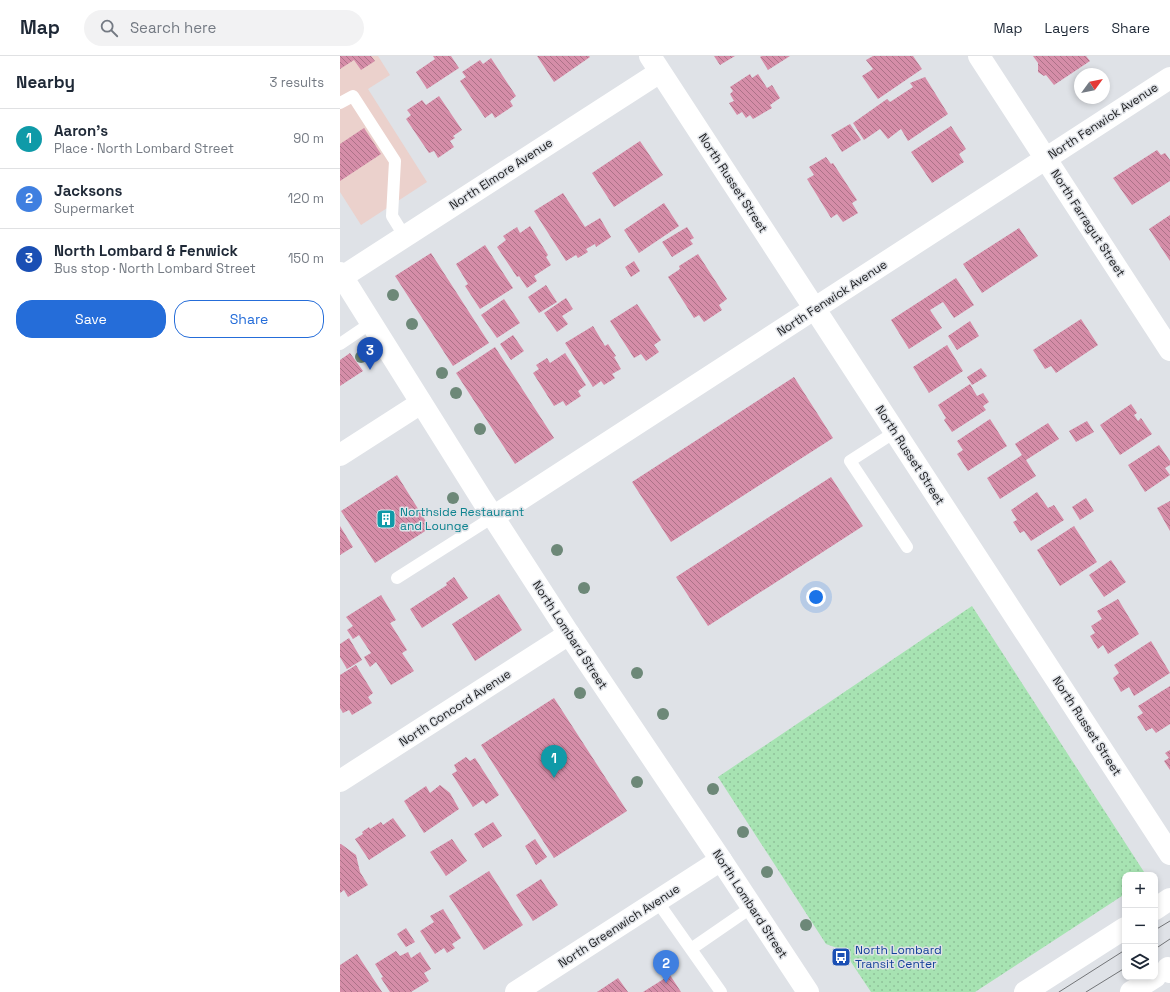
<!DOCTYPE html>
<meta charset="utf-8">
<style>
body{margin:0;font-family:"Space Grotesk",sans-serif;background:#f2f2f3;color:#1f2937}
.controls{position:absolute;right:12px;bottom:12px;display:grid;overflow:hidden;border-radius:8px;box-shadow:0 2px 6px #0003}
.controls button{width:36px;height:36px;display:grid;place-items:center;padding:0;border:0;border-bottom:1px solid #e0e1e3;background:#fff;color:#1f2937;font:20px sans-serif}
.compass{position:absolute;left:734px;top:12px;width:36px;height:36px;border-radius:50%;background:#fff;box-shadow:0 2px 6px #0003;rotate:57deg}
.you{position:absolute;left:476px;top:541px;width:14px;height:14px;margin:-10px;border:3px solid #fff;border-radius:50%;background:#1a73e8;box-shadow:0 0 0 6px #1a73e833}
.badge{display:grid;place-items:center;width:26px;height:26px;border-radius:50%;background:#256dd9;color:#fff;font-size:13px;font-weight:700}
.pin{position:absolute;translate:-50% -33px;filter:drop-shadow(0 1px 2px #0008)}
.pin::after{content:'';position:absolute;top:21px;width:14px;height:12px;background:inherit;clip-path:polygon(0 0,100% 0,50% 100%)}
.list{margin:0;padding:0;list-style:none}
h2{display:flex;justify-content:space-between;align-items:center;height:52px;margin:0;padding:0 16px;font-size:17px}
h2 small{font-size:13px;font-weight:400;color:#747a83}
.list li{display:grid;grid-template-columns:26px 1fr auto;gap:12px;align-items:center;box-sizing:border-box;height:60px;padding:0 16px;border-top:1px solid #e0e1e3}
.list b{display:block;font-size:15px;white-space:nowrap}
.list p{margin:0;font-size:13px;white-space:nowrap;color:#747a83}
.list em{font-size:13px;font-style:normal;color:#747a83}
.actions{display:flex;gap:8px;padding:12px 16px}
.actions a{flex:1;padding:9px 0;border:1px solid #256dd9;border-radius:16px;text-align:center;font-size:14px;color:#256dd9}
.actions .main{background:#256dd9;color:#fff}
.icon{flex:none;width:22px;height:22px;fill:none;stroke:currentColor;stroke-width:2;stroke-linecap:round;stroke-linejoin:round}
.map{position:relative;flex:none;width:830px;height:936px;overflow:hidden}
header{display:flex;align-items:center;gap:24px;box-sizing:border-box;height:56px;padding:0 20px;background:#fff;border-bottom:1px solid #e0e1e3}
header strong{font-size:19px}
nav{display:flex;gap:22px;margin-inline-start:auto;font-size:14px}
.search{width:280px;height:36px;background:#f2f2f3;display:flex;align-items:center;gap:10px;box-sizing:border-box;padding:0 14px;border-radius:22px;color:#747a83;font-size:15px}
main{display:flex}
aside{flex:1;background:#fff}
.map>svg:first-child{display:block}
</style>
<header>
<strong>Map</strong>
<div class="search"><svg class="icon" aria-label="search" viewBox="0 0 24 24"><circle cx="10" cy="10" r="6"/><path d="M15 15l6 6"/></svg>Search here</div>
<nav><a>Map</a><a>Layers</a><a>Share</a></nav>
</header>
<main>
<aside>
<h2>Nearby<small>3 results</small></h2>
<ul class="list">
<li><span class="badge" style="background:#0f9aa8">1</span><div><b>Aaron's</b><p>Place · North Lombard Street</p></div><em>90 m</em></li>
<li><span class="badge" style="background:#3f7fe0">2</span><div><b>Jacksons</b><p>Supermarket</p></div><em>120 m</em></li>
<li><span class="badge" style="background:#1a4fb4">3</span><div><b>North Lombard &amp; Fenwick</b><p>Bus stop · North Lombard Street</p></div><em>150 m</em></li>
</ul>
<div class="actions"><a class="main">Save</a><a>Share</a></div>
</aside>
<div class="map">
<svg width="830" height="936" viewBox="0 0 830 936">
<defs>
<pattern id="grass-dots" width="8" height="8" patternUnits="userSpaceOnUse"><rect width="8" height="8" fill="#a7e3b2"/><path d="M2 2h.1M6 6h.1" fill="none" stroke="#8fc299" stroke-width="1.8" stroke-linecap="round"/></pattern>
<pattern id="building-back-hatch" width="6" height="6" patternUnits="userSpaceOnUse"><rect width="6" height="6" fill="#d58da8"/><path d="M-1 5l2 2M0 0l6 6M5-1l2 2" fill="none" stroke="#ac7288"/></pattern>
</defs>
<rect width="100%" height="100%" fill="#dfe2e7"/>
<path fill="#ebd1cc" d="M0,0H38L50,19L28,33L87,126L21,169L0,136Z"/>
<path fill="url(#grass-dots)" d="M632,550L806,819H785V838L635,936H531L503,894L486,888L378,721Z"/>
<path fill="url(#building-back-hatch)" d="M0,0H31L35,5L21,14L14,4L0,13Z
M93,0H111L119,12L87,33L76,16L95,3L102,14Z
M197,0H249L250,1L214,26Z
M374,0H395L380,9Z
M422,0H450L428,14L420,1Z
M533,0H573L582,13L538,43L522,20L533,13L526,4Z
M693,0H746L750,5L714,29L706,19L704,20L698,16V7Z
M151,2L176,40L170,45L173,50L155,62L152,57L145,62L120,25L126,21L122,16L140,4L143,8Z
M410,18L412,22L418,18L427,32L432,29L440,42L430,49L432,52L413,63L410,59L406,62L402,56L397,59L389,47L394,45L390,38L393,35L390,31Z
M585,21L608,58L568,85L561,73L548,83L540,73L524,84L513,67L547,43L550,46L573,31L570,27Z
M99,40L122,74L113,80L115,82L110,85L114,91L98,102L94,95L89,97L66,63L71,59L67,54L82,44L86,49Z
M510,68L521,84L502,96L491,79Z
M611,70L626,93L619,98L624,106L592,127L571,96Z
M24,72L41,98L0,125V88Z
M300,85L323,119L274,151L252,117Z
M817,94L821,99L825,97L830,104V125L792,149L773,122Z
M486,101L491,108L493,107L517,144L512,147L518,157L503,166L497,158L491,162L467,123L474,119L469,111Z
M223,137L245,171L260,162L271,181L256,191L255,188L246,193L248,196L238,202L236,199L226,205L194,155Z
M324,147L339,170L299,197L284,174Z
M830,159V205L809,173Z
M190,170L208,199L206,201L211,209L194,220L197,225L187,232L179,220L177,221L157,191L166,184L163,180L177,171L180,177Z
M347,171L354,182L350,184L353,188L332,201L322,186Z
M679,172L698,200L642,237L623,208Z
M145,189L173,232L140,253L125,230L128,228L116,208Z
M91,197L149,287L113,310L55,220Z
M358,198L387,243L379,249L382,254L364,266L359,259L354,262L328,221L340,213L339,210Z
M294,205L300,215L291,221L285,211Z
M616,222L634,249L614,262L603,246L590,254L602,272L569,293L551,264Z
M206,229L217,246L199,257L188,241Z
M226,242L233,253L222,260L228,268L217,276L204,257Z
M164,243L180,267L157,282L141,259Z
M297,248L321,284L314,289L319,296L306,305L301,298L294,302L270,265Z
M741,263L758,289L716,317L711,310L705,313L693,294Z
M630,265L639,280L617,294L608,280Z
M253,270L265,290L268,288L276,300L274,301L281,313L272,318L275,322L264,329L261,325L253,331L225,287Z
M173,279L184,295L171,304L160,288Z
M607,289L623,315L589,337L573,311Z
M155,291L214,382L175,408L116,317Z
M10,297L23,315L0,330V304Z
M225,297L246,329L238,335L241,340L226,350L223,345L214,350L193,317L199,313L196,309L207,302L210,307Z
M641,312L647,320L632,329L627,321Z
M454,321L493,382L331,486L292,426Z
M630,328L637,340L643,337L649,346L643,350L646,354L612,376L604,364L606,362L598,349Z
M791,348L797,357L794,359L798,365L801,362L812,378L780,399L760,369Z
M650,363L667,390L628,415L617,398L623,394L617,385Z
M747,365L754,376L736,386L729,375Z
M708,367L719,383L686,404L696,420L660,443L647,422L682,399L675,388Z
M819,389L830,405V409L825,412L830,419L805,436L788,409Z
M57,419L90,472L35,507L1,455Z
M491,421L523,470L368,570L336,521Z
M697,436L708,452L714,449L724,464L691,485L684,475L680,477L673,466L677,464L671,454Z
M746,442L754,455L740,464L732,451Z
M830,445V475L817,452Z
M0,470L13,491L0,499Z
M734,470L757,506L720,530L697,494Z
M771,504L786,526L764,541L749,519Z
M114,521L128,542L82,572L70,553L107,529L106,527Z
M159,538L182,574L135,605L112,568Z
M41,539L56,564L50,567L67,594L62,597L74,615L51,629L36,606L30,611L24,601L31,597L19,579L13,583L7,574L13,570L6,561Z
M778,543L799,578L768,598L763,589L758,593L750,580L755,577L751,570L762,563L757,555Z
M9,582L22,604L7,613L0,601V588Z
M811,585L830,617L794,640L789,631L781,636L773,622L779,617L774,609Z
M16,609L33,637L28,641L32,647L12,659L9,654L3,657L0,652V619Z
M830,630V668L816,677L812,672L806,675L797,661L803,657L798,650Z
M214,642L287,755L214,802L141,689Z
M830,694V714L824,705L829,702L825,697Z
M126,701L130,705L135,702L159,739L146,748L143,744L133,751L112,718L117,715L114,709Z
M100,729L110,737L119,753L84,777L64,745L86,730L90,737Z
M53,762L66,780L29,804L15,783L23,778L22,776L29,771L30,773L41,766L43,769Z
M153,766L162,780L143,792L134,778Z
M112,783L127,805L106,820L90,796Z
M195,783L207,801L196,809L185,790Z
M0,788H1L16,799L20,816L28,829L8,841L4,834L0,837Z
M149,815L183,869L144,894L109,840Z
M201,823L218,849L193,865L176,839Z
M103,853L121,882L112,888L115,892L107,897L104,892L95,898L80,875L94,866L90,860Z
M66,872L75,886L66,891L57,878Z
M56,895L60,900L68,896L71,902L80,896L91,913L84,917L89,925L71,936H50L41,922L43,921L35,908Z
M17,898L42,936H0V909Z
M330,919L341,936H303Z
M278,922L288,936H257Z"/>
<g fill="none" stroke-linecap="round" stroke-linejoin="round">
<path stroke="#fff" stroke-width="12" d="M0,47L13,40L55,105L52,160L65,181
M0,288L31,267
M555,376L510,405L567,491
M57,522L153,461
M317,845L381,936
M351,893L412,851"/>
<path stroke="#fff" stroke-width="22" d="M310,0L830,798
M639,0L830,294
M2,221L320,16
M0,399L81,347
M153,461L830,22
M0,725L229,578
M828,912L830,916
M176,936L381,804"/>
<path stroke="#fff" stroke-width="22" d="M815,853L830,843
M685,936L785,872
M791,936L815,921"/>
<path stroke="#fff" stroke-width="22" d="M0,217L141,442L229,578L381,804L468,936"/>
<path stroke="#727477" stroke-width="1" d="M815,874L830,865
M815,893L830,883
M719,936L785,894
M746,936L785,912"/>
</g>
<g fill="#6d8878">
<circle cx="53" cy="239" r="6"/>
<circle cx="72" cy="268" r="6"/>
<circle cx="21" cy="301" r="6"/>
<circle cx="102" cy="317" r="6"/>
<circle cx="116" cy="337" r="6"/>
<circle cx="140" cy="373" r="6"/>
<circle cx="113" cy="442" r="6"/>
<circle cx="217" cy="494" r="6"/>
<circle cx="244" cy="532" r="6"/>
<circle cx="297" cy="617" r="6"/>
<circle cx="240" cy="637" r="6"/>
<circle cx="323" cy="658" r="6"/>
<circle cx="297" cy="726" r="6"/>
<circle cx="373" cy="733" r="6"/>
<circle cx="403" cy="776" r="6"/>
<circle cx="427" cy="816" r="6"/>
<circle cx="466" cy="869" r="6"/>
</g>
<defs>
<symbol id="building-square" viewBox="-11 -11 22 22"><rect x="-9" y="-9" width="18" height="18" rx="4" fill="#0f9aa8" stroke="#dfe2e7"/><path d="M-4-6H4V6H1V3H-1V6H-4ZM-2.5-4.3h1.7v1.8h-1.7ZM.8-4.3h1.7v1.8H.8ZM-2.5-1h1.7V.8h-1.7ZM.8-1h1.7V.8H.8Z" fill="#fff"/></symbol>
<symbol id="bus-square" viewBox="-11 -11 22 22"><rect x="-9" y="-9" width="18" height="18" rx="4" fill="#1a4fb4" stroke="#dfe2e7"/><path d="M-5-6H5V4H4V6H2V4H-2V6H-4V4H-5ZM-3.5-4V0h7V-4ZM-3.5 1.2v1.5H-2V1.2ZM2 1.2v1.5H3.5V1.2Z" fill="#fff"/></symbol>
</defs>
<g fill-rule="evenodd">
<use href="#building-square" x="35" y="452" width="22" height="22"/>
<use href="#bus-square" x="490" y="890" width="22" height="22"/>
</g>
<g text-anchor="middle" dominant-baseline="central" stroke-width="3" stroke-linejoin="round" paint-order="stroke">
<g font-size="12" fill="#1b1c1e" stroke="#dfe2e7">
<text transform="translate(763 65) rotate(-33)">North Fenwick Avenue</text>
<text transform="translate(161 118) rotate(-33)">North Elmore Avenue</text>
<text transform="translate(393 127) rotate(57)">North Russet Street</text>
<text transform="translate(748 167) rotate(57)">North Farragut Street</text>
<text transform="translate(492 242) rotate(-33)">North Fenwick Avenue</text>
<text transform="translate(570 399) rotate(57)">North Russet Street</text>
<text transform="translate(230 579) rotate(57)">North Lombard Street</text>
<text transform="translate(115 652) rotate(-33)">North Concord Avenue</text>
<text transform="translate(747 670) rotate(57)">North Russet Street</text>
<text transform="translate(410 848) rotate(57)">North Lombard Street</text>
<text transform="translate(279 870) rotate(-33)">North Greenwich Avenue</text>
</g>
<g font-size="12" fill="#0d838f" stroke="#dfe2e7" text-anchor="start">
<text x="60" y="456">Northside Restaurant<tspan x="60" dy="14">and Lounge</tspan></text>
</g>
<g font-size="12" fill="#164399" stroke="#dfe2e7" text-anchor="start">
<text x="515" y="894">North Lombard<tspan x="515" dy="14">Transit Center</tspan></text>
</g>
</g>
</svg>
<div class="controls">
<button>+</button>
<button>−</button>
<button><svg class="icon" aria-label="layers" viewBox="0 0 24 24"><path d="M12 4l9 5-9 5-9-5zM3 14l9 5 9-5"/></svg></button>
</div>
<svg class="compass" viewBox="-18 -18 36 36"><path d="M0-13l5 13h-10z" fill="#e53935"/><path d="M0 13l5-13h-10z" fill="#747a83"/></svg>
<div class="you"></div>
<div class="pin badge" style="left:214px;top:722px;background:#0f9aa8">1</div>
<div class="pin badge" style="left:326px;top:927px;background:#3f7fe0">2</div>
<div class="pin badge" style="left:30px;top:314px;background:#1a4fb4">3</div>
</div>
</main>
